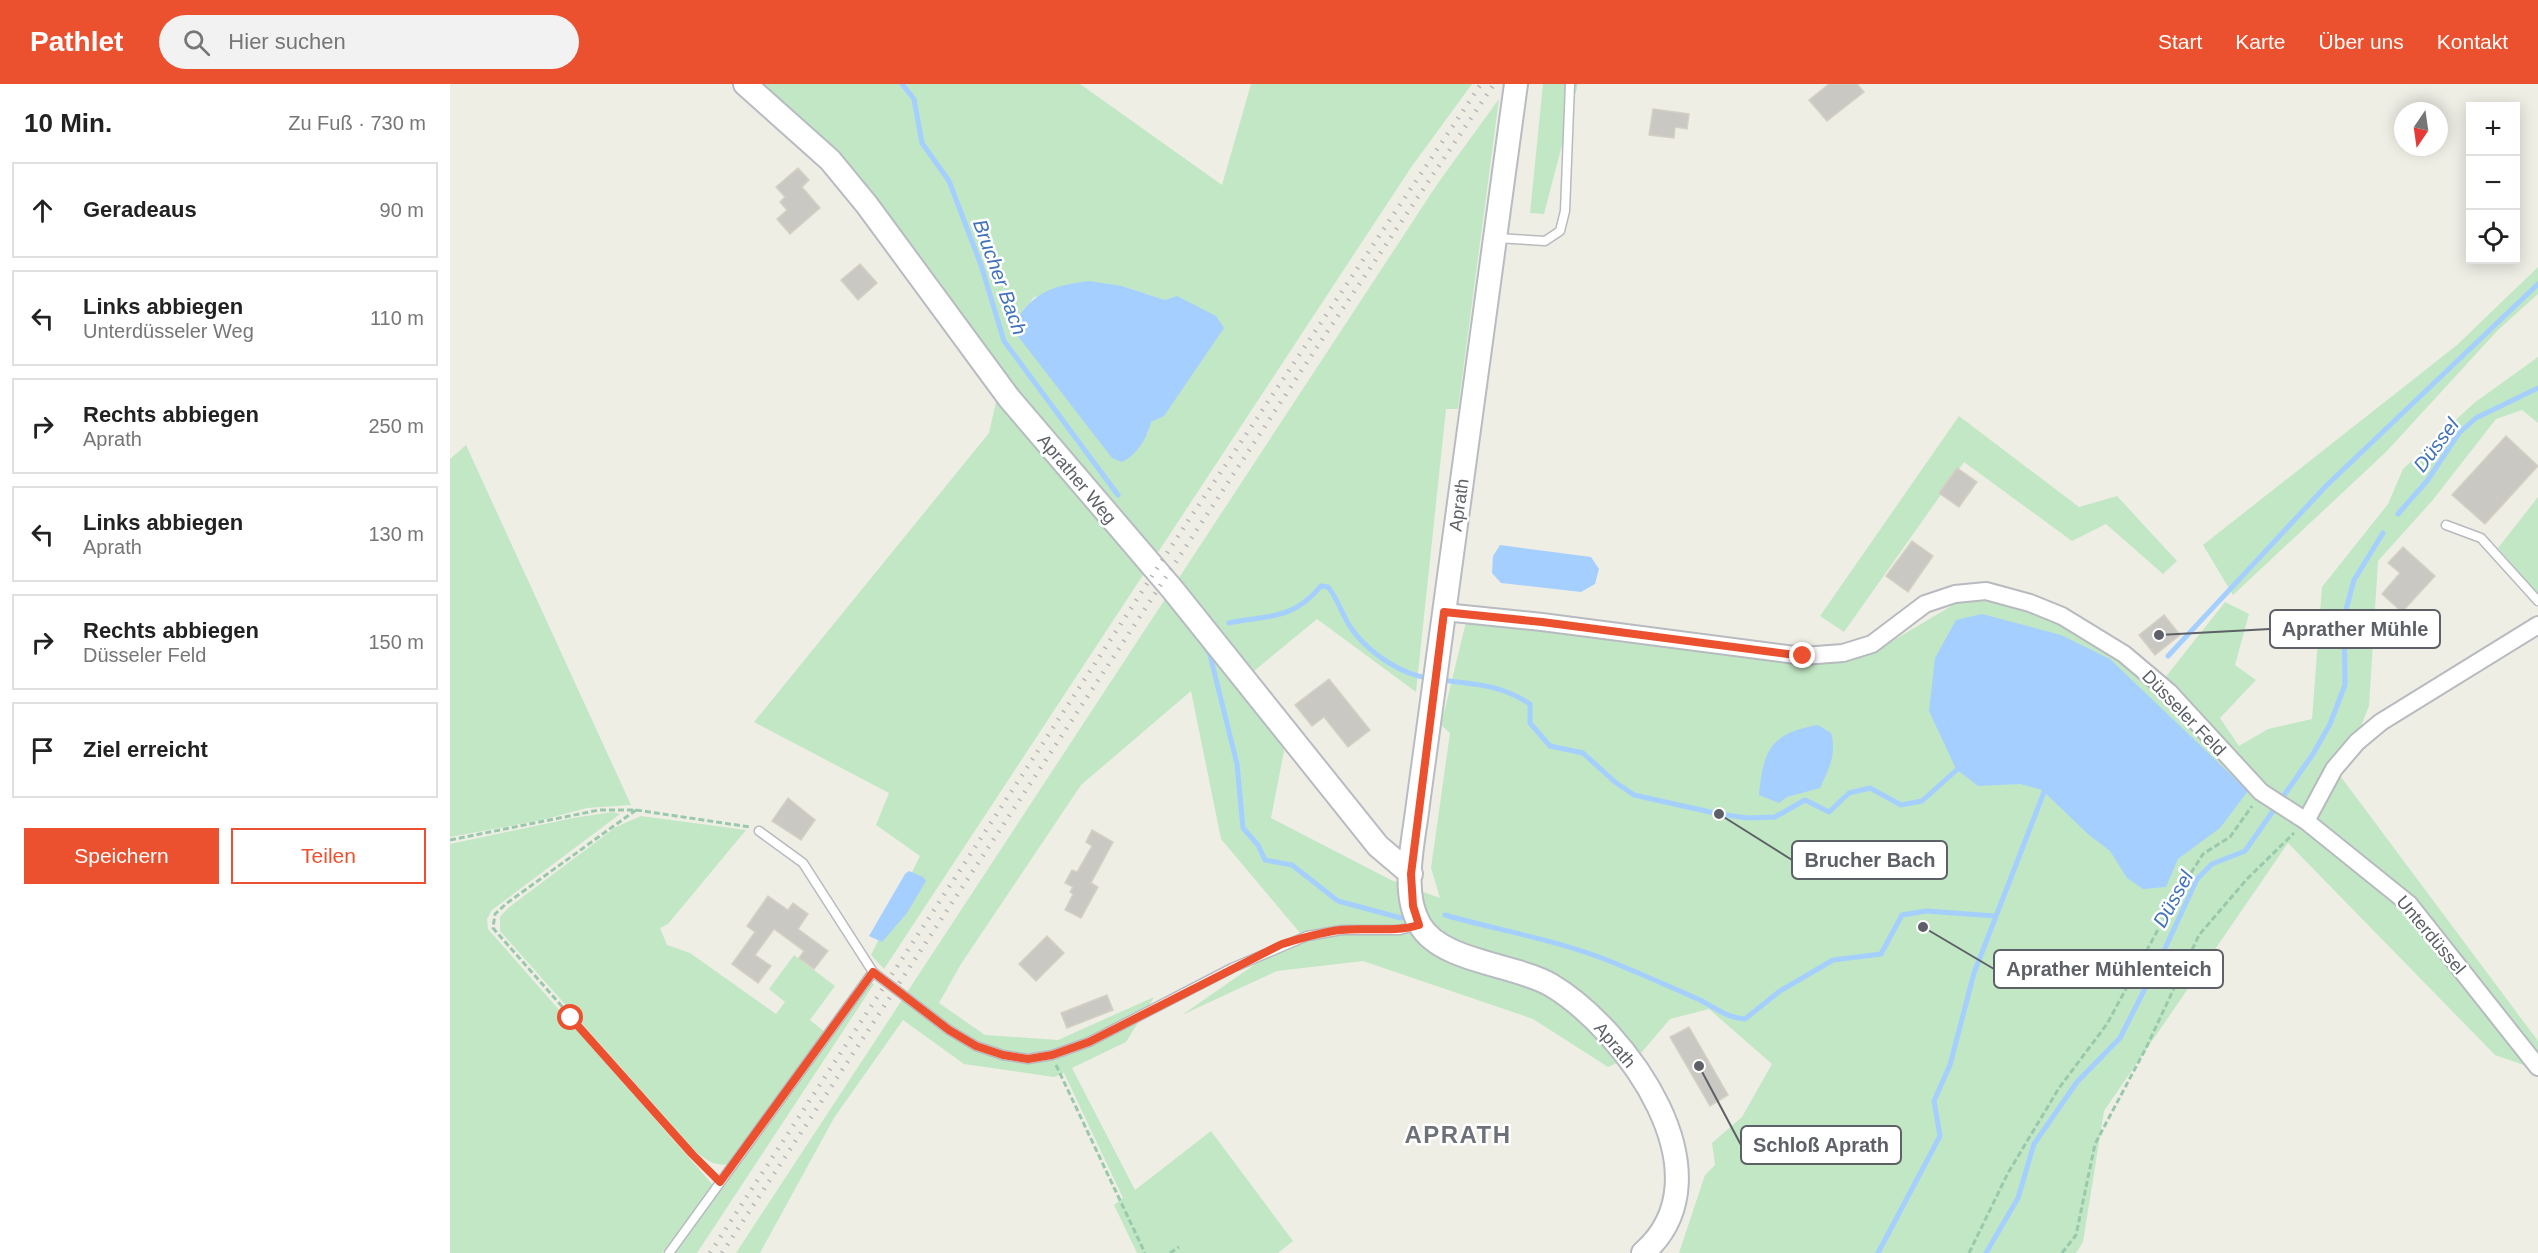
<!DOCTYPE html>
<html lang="de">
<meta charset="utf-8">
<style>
body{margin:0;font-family:Arial,sans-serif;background:#f2f2f2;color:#222}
.controls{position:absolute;right:18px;top:18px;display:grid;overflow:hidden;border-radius:0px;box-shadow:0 3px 15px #0003}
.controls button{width:54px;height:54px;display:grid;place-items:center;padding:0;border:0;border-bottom:2px solid #e0e0e0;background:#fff;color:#222;font:30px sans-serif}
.compass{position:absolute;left:1944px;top:18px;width:54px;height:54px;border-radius:50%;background:#fff;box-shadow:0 3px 15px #0003;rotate:193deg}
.stop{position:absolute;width:18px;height:18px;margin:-14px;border:4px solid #eb502f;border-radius:50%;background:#fff}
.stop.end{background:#eb502f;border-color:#fff;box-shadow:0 2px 6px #0008}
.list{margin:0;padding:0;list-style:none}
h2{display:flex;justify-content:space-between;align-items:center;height:78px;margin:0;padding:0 24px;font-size:26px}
h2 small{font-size:20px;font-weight:400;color:#767676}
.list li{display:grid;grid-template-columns:39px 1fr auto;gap:18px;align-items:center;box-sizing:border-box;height:96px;margin:0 12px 12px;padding:0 12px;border:2px solid #e0e0e0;border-radius:0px}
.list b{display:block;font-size:22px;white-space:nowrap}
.list p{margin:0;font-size:20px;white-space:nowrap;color:#767676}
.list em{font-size:20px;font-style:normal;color:#767676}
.actions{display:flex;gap:12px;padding:18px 24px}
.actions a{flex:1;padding:14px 0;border:2px solid #eb502f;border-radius:0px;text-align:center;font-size:21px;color:#eb502f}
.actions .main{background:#eb502f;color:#fff}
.icon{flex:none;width:33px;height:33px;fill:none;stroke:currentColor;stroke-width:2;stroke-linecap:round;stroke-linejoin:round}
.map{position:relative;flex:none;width:2088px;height:1169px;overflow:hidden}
header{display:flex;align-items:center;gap:36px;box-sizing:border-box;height:84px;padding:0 30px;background:#eb502f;color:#fff}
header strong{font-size:28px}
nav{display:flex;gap:33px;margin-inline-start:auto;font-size:21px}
.search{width:420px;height:54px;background:#f2f2f2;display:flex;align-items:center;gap:15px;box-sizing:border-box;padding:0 21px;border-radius:33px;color:#767676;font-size:22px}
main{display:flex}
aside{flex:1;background:#fff}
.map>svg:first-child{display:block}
</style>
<header>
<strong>Pathlet</strong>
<div class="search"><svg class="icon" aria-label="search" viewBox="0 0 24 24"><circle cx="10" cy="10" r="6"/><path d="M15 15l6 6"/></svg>Hier suchen</div>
<nav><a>Start</a><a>Karte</a><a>Über uns</a><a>Kontakt</a></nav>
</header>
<main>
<aside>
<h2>10 Min.<small>Zu Fuß · 730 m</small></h2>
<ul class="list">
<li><svg class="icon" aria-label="ahead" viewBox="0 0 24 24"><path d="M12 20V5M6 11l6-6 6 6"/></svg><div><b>Geradeaus</b></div><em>90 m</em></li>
<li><svg class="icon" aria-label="left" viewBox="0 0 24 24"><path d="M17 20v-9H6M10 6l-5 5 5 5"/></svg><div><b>Links abbiegen</b><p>Unterdüsseler Weg</p></div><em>110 m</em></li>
<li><svg class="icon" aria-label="right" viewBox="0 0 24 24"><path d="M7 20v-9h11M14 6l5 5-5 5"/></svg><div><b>Rechts abbiegen</b><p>Aprath</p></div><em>250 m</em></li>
<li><svg class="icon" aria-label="left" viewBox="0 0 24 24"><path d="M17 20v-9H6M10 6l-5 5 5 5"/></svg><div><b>Links abbiegen</b><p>Aprath</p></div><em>130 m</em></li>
<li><svg class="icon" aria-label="right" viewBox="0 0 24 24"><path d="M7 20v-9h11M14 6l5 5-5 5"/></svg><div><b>Rechts abbiegen</b><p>Düsseler Feld</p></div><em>150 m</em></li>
<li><svg class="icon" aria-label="arrive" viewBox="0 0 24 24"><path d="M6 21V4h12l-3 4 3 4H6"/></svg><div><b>Ziel erreicht</b></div></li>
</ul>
<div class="actions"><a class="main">Speichern</a><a>Teilen</a></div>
</aside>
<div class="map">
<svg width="2088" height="1169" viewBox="0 0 2088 1169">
<rect width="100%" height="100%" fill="#efeee5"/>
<path fill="#c1e7c5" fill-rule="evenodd" d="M308,0H630L772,101L801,0H1022L962,82L434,885L421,871L470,772L426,741L439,709L304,638L539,349L546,318L446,180L493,202L378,58ZM672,202L715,216L698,350L564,240L584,213Z
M1093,0H1128L1094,130L1080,129Z
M1049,15L1008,325H996L966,608L867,535L804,587L834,667L821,734L941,796L990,814L981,784L1000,649L991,641L1016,538L1399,574L1439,559L1508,518L1539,510L1631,543L1710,600L1775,518L1799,530L1785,581L1806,596L1770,634L1789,662L1818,645L1862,635L1872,503L1938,420L1953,385L2024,319L2088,273V339L2072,326L2046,335L1982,417L1928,477L1919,622L1891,693L2088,957V986L2045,971L1838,759L1654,1027L1633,1158L1626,1169H1229L1255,1091L1265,1081L1262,1059L1292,1033L1322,980L1259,925L1220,935L1192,968L1158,983L1083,935L913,877L827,887L732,931L850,849L771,755L741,607L631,701L511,880L489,919L535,951L608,956L704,913L676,958L622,984L685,1106L761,1047L843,1157L828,1169H687L664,1121L673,1114L614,989L604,993L514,980L453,936L384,1034L310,1169H286L988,99Z
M2088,183V210L2048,246L1936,368L1783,511L1753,461L2007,261Z
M1509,332L1629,423L1667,412L1727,477L1713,490L1656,440L1622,457L1514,378L1394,548L1370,532Z
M16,361L181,721L137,724L92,736L0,753V375Z
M2088,413V510L2048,464Z
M163,728L170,730L42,826L37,835L38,845L263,1101L212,1169H0V760L123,734Z
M191,732L296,746L218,840L210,844L217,861L240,869L326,930L335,918L319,905L344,871L385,902L360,936L375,948L278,1080C265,1083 255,1075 245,1067L50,847V833L58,824L166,743Z
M420,899L424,900L247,1169H223Z"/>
<path fill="#a5cfff" d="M639,197L672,202L715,216L727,212L766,232L774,244L714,332L701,338C697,354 688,370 672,378L662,374L567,251L564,240C584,207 602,202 639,197Z
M1050,461L1141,473L1149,485L1145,500L1131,508L1051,499L1042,489L1043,472Z
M1532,530L1611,551L1660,575L1798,707L1770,744L1728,775L1716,803L1693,805L1677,794L1660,767L1639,751L1592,706L1570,700L1528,702L1506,685L1479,627L1485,574L1506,536Z
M1368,641L1381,649C1387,669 1379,685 1370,704L1337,713L1329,719L1309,711C1313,666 1321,649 1368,641Z
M459,787L473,793L476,797L457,829L432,858L419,852L455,790Z"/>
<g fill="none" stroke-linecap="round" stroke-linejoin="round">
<path stroke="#a5cfff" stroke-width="5" d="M452,0L464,15L472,59L499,97L531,181L554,257L668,411
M1948,430L1977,397L2009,349L2026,334L2088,304
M779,539C819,531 843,536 871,502L878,503C889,516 893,535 904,548C921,570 952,591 979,594
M755,563L760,571L787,680L793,744L808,761L815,776L842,781L888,817L951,834
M1718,572L1876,402L2088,200
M992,596C1027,601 1049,600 1080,620V639L1100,662L1133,669L1165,698L1184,711L1269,730L1298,734L1325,733L1355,716L1379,728L1399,709L1420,704L1451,721L1472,717L1511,682
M995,831C1051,847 1108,856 1162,878C1191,890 1221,903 1250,916C1266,924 1277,934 1295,935L1330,907L1383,876L1431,870L1452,831L1476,827L1545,832
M1428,1169L1490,1052L1484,1017L1500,981L1524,889L1596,703
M1536,1169L1568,1114L1584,1060L1627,998L1670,954L1712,871L1747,795L1762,780L1795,767L1863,670L1880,640L1895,601L1894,533L1904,496L1933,449"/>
</g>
<path fill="#cac8c2" stroke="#d4d0c3" stroke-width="1.5" d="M1379,0H1407L1414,8L1377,37L1359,16Z
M1203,25L1239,30L1237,45L1225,43L1224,54L1199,51Z
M348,84L359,96L352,103L370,124L340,150L327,135L337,126L330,118L335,113L326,103Z
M410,180L427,199L408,216L391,196Z
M2056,352L2088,382L2035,440L2002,411Z
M1507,384L1527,398L1509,423L1489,409Z
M1462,457L1483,472L1458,508L1436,492Z
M1953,463L1985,492L1952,528L1932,510L1950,489L1938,479Z
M1714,531L1730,551L1705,571L1689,551Z
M879,595L920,646L898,663L874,633L862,642L845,621Z
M338,714L365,736L351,756L322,737Z
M642,746L663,758L641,799L648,803L631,834L615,826L623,810L620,808L623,803L615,799L622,786L627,788L642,762L636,758Z
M318,812L338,826L343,819L358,830L348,845L378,867L364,885L349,874L354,867L324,845L305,871L321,882L308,899L282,880L305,848L297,842Z
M597,852L614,869L586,897L569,880Z
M657,911L663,926L617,944L611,929Z
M1239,943L1278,1011L1260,1022L1220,953Z"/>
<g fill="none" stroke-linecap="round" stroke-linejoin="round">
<defs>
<path id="lane" d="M1046,154L1095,157L1110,147L1115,127L1120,0
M1996,441L2031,454L2088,517
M309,747L353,779L423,888L499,946L526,962L553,971L578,975L602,971L639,958L782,884L857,852L892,846H950L967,841
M219,1169L423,888"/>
<path id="street" d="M994,528L1092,538L1353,572L1393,569L1422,560L1475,520L1505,510L1536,507L1580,519L1612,532L1674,570L1719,608L1811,708L1856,737L1959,820L2088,983
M1856,737L1884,685L1907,658L1931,638L2088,541"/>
<path id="secondary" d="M295,0L380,76L417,121L559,314L723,506L928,762L961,790
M1066,0L968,720C964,756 950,808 970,841C991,878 1065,880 1101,901C1176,946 1282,1091 1193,1169"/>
</defs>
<use href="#lane" stroke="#b7babf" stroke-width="11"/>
<use href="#street" stroke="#b7babf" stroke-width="20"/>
<use href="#secondary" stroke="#b8bbc1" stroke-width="26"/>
<path stroke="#9ac8ac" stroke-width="3" stroke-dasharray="6 3" stroke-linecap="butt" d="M186,726L57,819L45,830L43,844L242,1070L262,1090
M0,756L149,726H186L300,743
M606,981L695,1169
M720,1169L729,1163
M1519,1169L1558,1089L1609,1004L1657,940L1724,816L1753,770L1780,753L1802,722
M1612,1169L1626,1151L1645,1060L1696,964L1749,851L1797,795L1844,749"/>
<use href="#lane" stroke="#fff" stroke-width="8"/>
<use href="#street" stroke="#fff" stroke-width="16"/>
<use href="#secondary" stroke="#fff" stroke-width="22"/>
<path stroke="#b6b7b7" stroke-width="4.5" stroke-dasharray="1.5 8" stroke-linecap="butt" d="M260,1169L738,437L1031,0
M272,1169L865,266L1044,0"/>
</g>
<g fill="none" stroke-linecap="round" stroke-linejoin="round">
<path stroke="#eb502f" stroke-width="8" d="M121,934L242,1070L270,1098L423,888L499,946L526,962L553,971L578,975L602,971L639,958L832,860C852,854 871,848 891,846C918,843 943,849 969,841L963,822L961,790L994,528L1092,538L1353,572"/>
</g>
<g text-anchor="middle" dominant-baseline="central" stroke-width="5" stroke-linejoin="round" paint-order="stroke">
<g font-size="18" fill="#5d6066" stroke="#fff">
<text transform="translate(627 395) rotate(50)">Aprather Weg</text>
<text transform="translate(1009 421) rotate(-82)">Aprath</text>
<text transform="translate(1734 629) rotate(46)">Düsseler Feld</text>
<text transform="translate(1981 851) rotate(50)">Unterdüssel</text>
<text transform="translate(1165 961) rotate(50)">Aprath</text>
</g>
<g font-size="20" font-style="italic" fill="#4272bc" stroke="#fff">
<text transform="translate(550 193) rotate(70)">Brucher Bach</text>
<text transform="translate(1986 361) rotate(-53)">Düssel</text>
<text transform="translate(1723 815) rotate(-61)">Düssel</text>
</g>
<g font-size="24" font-weight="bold" letter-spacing="1.5" fill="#6e7278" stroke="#fff">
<text x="1008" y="1050">APRATH</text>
</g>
</g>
<path fill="none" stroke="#5d6066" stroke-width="2" d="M1709 551L1820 545M1269 730L1342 776M1473 843L1544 885M1249 982L1291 1061"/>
<g fill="#5d6066" stroke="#fff" stroke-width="2">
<circle cx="1709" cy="551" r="6"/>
<circle cx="1269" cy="730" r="6"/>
<circle cx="1473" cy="843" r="6"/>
<circle cx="1249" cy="982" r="6"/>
</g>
<g fill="#fff" stroke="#5d6066" stroke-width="2">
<rect x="1820" y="526" width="170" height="38" rx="6"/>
<rect x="1342" y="757" width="155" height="38" rx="6"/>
<rect x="1544" y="866" width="229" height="38" rx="6"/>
<rect x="1291" y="1042" width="160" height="38" rx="6"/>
</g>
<g font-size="20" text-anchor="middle" font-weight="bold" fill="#5d6066">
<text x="1905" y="552">Aprather Mühle</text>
<text x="1420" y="783">Brucher Bach</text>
<text x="1659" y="892">Aprather Mühlenteich</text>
<text x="1371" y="1068">Schloß Aprath</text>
</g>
</svg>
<div class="controls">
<button>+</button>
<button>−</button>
<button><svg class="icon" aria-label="locate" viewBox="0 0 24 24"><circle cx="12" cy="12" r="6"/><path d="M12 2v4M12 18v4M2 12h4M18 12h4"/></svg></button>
</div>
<svg class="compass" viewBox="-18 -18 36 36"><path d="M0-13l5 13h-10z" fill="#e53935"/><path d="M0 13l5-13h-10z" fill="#767676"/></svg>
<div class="stop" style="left:121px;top:934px"></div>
<div class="stop end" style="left:1353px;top:572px"></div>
</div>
</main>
